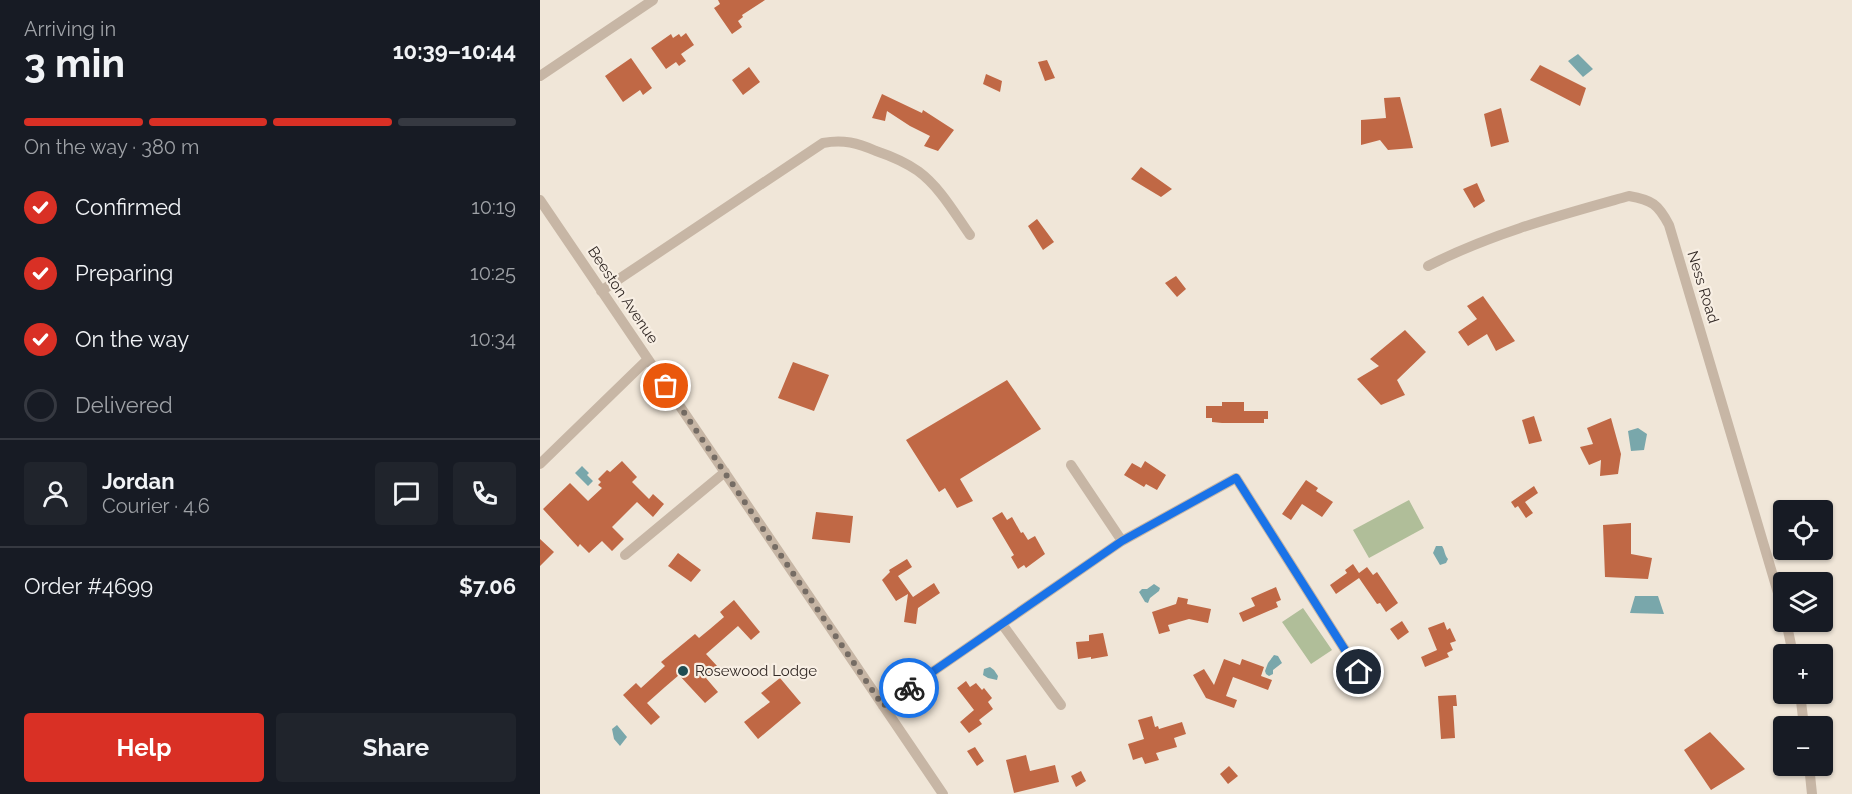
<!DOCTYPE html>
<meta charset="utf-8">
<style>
:root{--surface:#171b24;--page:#20242c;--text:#f1f3f6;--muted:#9ea1a6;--line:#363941;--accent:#d93025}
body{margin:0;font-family:Raleway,sans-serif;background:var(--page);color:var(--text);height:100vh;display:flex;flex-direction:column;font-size:22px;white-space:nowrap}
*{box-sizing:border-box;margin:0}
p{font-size:20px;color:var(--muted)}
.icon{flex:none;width:33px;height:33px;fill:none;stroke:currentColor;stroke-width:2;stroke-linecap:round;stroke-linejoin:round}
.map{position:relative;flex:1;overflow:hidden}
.panel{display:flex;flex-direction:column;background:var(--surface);width:540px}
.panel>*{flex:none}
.tools{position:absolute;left:1233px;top:500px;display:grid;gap:12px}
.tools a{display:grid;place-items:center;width:60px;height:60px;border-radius:6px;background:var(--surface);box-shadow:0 2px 4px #0004;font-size:30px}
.pin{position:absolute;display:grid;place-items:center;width:51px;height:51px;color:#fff;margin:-26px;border:3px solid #fff;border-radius:50%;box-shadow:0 2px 6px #0007}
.courier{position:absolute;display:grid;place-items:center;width:60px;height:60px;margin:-30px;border:4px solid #1a73e8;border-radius:50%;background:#fff;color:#222;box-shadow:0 2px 8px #0007}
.head em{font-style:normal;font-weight:700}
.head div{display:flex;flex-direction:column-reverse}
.head{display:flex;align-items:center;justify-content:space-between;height:102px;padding:0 24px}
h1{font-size:39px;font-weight:700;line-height:45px}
.bar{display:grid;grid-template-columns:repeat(4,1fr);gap:9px 6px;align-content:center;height:72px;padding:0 24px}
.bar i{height:8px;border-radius:4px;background:var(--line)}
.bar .on{background:var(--accent)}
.bar p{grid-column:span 4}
.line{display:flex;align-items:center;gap:15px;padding:0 24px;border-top:2px solid var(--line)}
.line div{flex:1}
.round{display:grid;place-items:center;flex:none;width:63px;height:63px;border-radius:6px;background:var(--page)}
ol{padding:0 24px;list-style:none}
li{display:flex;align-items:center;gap:18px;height:66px}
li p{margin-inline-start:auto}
li .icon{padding:6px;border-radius:50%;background:var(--accent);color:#fff;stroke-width:4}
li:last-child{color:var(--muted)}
li i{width:33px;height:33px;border:3px solid var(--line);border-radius:50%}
.cta{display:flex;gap:12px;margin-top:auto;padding:12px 24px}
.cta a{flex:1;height:69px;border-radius:6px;background:var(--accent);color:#fff;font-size:24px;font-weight:700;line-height:69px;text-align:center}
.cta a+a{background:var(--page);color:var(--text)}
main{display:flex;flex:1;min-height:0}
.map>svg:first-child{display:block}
.green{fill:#b0be99}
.water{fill:#79a7ab}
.building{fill:#c06845}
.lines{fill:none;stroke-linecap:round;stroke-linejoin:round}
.minor{stroke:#c7b6a5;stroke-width:10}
.done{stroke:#756c64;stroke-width:6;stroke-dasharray:0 10.8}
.route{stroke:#1a73e8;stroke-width:8}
.poi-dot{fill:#1e4c52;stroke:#f8efe4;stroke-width:2}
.labels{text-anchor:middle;stroke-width:4.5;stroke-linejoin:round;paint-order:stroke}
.street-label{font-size:15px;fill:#332a26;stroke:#f8efe4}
.poi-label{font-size:15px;fill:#332a26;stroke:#f8efe4;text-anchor:start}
</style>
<main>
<section class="panel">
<div class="head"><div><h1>3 min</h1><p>Arriving in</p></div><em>10:39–10:44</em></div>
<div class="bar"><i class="on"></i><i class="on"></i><i class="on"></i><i></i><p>On the way · 380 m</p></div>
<ol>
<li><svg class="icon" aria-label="check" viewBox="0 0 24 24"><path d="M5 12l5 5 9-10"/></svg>Confirmed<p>10:19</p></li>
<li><svg class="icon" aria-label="check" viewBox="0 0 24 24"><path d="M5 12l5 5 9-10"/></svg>Preparing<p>10:25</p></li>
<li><svg class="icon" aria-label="check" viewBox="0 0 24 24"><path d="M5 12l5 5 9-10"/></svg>On the way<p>10:34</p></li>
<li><i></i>Delivered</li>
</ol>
<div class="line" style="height:108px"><a class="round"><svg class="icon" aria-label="person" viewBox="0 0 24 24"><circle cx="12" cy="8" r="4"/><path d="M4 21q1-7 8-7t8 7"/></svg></a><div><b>Jordan</b><p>Courier · 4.6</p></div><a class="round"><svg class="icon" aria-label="chat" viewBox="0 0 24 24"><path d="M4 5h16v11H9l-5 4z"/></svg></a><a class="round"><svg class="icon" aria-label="phone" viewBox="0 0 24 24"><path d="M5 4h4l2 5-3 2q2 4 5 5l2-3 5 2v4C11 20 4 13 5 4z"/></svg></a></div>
<div class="line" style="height:78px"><div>Order #4699</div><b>$7.06</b></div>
<div class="cta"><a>Help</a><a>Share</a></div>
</section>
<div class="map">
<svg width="1312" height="794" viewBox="0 0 1312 794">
<rect width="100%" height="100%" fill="#f0e6d8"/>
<!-- green -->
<path class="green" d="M869,500l15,28 -55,30 -16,-28z
M763,608l29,42 -21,14 -29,-42z"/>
<!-- water -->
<path class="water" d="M1038,54l15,15 -10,8 -15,-16z
M1098,428l9,6 -3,16 -13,1 -3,-20z
M42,466l7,7 -2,2 6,6 -5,5 -13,-13z
M896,546h6c3,4 2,8 6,13l-2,4 -6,2 -7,-12z
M614,584l6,4 -1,3 -9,7 -2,5 -3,-1 -6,-10 3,-3h5z
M1095,596h23l6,18 -34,-1z
M734,655l4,1 4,7 -9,7v4l-4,2 -3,-2 -1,-3 3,-8z
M450,667l4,3 4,6 -1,4 -9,-2 -5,-3 1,-6z
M77,725l10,12 -7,9 -6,-7 -2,-10z"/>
<!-- building -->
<path class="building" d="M178,0h47l-23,15 1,2 -5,4 4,6 -10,7 -18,-26 6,-4z
M146,33l8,12 -13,9 5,7 -7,5 -3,-4 -10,7 -15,-21 20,-14 2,4 6,-4 2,3z
M91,58l21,30 -9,7 -3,-5 -17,12 -18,-26z
M507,60l8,18 -10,3 -7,-19z
M1000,65l46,23 -6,18 -50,-26z
M209,67l11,15 -17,13 -11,-15z
M446,74l16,7 -2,11 -17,-8z
M342,94l40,19 1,-3 31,20 -16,21 -14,-5 6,-10 -20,-10 -23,-15 -2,10 -13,-3z
M860,97l13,51 -25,2 -8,-10 -19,5v-25l25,-2 -2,-20z
M961,108l8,34 -18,5 -7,-33z
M601,167l31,22 -11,8 -30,-18z
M937,183l8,18 -11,7 -11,-19z
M497,219l17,23 -11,8 -15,-24z
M636,276l10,13 -9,8 -12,-14z
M943,296l32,45 -19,10 -9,-17 -19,12 -10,-14 19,-13 -10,-13z
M865,330l21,22 -29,28 8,15 -24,10 -24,-26 22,-13 -9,-7z
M253,362l36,13 -15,36 -36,-13z
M467,380l34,49 -81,50 13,22 -16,7 -12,-20 -6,4 -33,-52z
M682,402h22v9h24v8h-4v4h-42l-10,-1v-4h-6v-12h16z
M994,416l8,25 -13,3 -7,-24z
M1071,418l10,36 -3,20 -18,2 1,-16 -12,5 -9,-18 13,-3 -6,-16z
M82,461l15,16 -5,5 17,17 4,-5 11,10 -11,13 -16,-15 -25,25 12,12 -12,12 -10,-10 -13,12 -9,-9 -2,3 -35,-38 27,-26 18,18 14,-13 -4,-3 3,-3 -3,-3 9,-9 3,2z
M605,461l21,14 -9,15 -11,-6 -2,3 -20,-12 8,-12 9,5z
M766,480l12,8 -2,3 17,11 -11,15 -20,-13 -11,16 -9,-6z
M994,486l4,7 -13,9 8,11 -7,5 -8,-12 -3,2 -4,-6z
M276,512l37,4 -3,27 -38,-4z
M462,512l5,8 5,-3 9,16 2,-1 5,8 7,-4 10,18 -19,14 -2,-3 -6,4 -7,-12 3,-2 -22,-37z
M1091,523v31l21,4 -4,21 -43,-2 -2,-52z
M0,539l14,13 -14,14z
M138,553l23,17 -10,12 -23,-16z
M367,559l5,8 -14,9 15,21 21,-14 6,10 -22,15 -2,16 -12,-2 4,-28 -12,7 -14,-21 8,-8 -1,-2z
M813,564l6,9 8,-6 6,8 4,-3 21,31 -12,9 -6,-9 -3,1 -18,-26 -23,16 -6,-9 17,-12 -2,-3z
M736,587l5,13 -5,2 2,5 -35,15 -4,-9 16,-7 -4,-8z
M638,597l10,2 -1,5 24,5 -3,14 -19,-4 -21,6 2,6 -11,3 -7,-22 24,-8z
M194,600l26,32 -9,8 -13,-14 -32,28 12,13 -12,11 12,14 -13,11 -26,-28 -14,12 -18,16 13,14 -9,8 -28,-30 13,-12 5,5 11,-10 13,-12 -4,-4 34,-28 4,4 11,-9 14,-12 -4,-5z
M862,621l7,11 -11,8 -8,-11z
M904,622l3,8 3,-2 6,13 -6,2 3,7 -6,3 2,4 -24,10 -4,-10 16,-7 -9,-22z
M563,633l5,23 -17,3v-2l-13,2 -2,-17 13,-1v-6z
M684,659l16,6 2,-6 22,8 -3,9 11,4 -4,10 -35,-13 -7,19 11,4 -3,8 -28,-10 -13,-23 11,-6 10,16z
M240,678l21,25 -43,36 -14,-17 26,-20 -9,-9z
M426,681l4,6 6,-4 6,7 2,-2 8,10 -4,4 5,7 -14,11 3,4 -13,9 -9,-11 14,-12 -17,-22z
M916,695l1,11h-4l2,32 -14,1 -3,-43z
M612,716l3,11 3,-1 1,3 23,-7 4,12 -12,4 3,9 -21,6 3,7 -14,4 -3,-7 -9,3 -5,-16 16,-5 -6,-19z
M1170,732l35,37 -34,21 -27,-40z
M435,747l9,14 -7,5 -10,-15z
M486,755l4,16 25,-6 4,17 -45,11 -8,-33z
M689,766l9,10 -10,8 -8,-10z
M541,771l5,10 -10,6 -5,-11z"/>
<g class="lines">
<!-- minor -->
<path class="minor" d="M0,76l113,-76
M0,200l403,594
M888,266c64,-33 133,-51 201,-70 23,4 29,8 40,29l115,388
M61,291l222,-148c20,-4 35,0 53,8 15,5 29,11 42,20 22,16 37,43 52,64
M0,464l108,-105
M531,465l51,76
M85,555l100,-83
M1246,621l7,33
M462,624l59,81
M1260,693l4,33
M343,706l239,-165 114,-63 123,194
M1269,765l3,29"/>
</g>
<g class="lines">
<!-- done -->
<path class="done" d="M126,386l217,320 26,-18"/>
<!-- route -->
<path class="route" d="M369,688l213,-147 114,-63 123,194"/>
</g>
<!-- markers -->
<circle class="poi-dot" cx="143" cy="671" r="6"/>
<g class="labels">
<!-- street labels -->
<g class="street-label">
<text transform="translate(1163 287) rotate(73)" y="5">Ness Road</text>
<text transform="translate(83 295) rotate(56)" y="5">Beeston Avenue</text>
</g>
<!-- poi labels -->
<g class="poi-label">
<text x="155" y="676">Rosewood Lodge</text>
</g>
</g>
</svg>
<div class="tools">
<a><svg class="icon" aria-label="locate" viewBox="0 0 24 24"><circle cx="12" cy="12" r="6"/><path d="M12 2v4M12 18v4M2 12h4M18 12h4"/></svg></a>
<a><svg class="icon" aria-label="layers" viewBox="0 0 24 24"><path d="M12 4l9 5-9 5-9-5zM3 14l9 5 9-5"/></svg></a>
<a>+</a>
<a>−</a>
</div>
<div class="pin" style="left:126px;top:386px;background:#ea580c"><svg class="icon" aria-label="bag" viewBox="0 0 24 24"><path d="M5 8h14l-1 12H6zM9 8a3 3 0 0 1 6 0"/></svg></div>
<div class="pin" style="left:819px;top:672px;background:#1f2937"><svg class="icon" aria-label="home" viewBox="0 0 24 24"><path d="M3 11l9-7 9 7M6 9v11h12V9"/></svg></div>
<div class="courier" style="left:369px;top:688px"><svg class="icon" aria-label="bike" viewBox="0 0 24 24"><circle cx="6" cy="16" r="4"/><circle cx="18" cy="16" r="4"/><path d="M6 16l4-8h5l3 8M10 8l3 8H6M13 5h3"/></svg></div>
</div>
</main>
